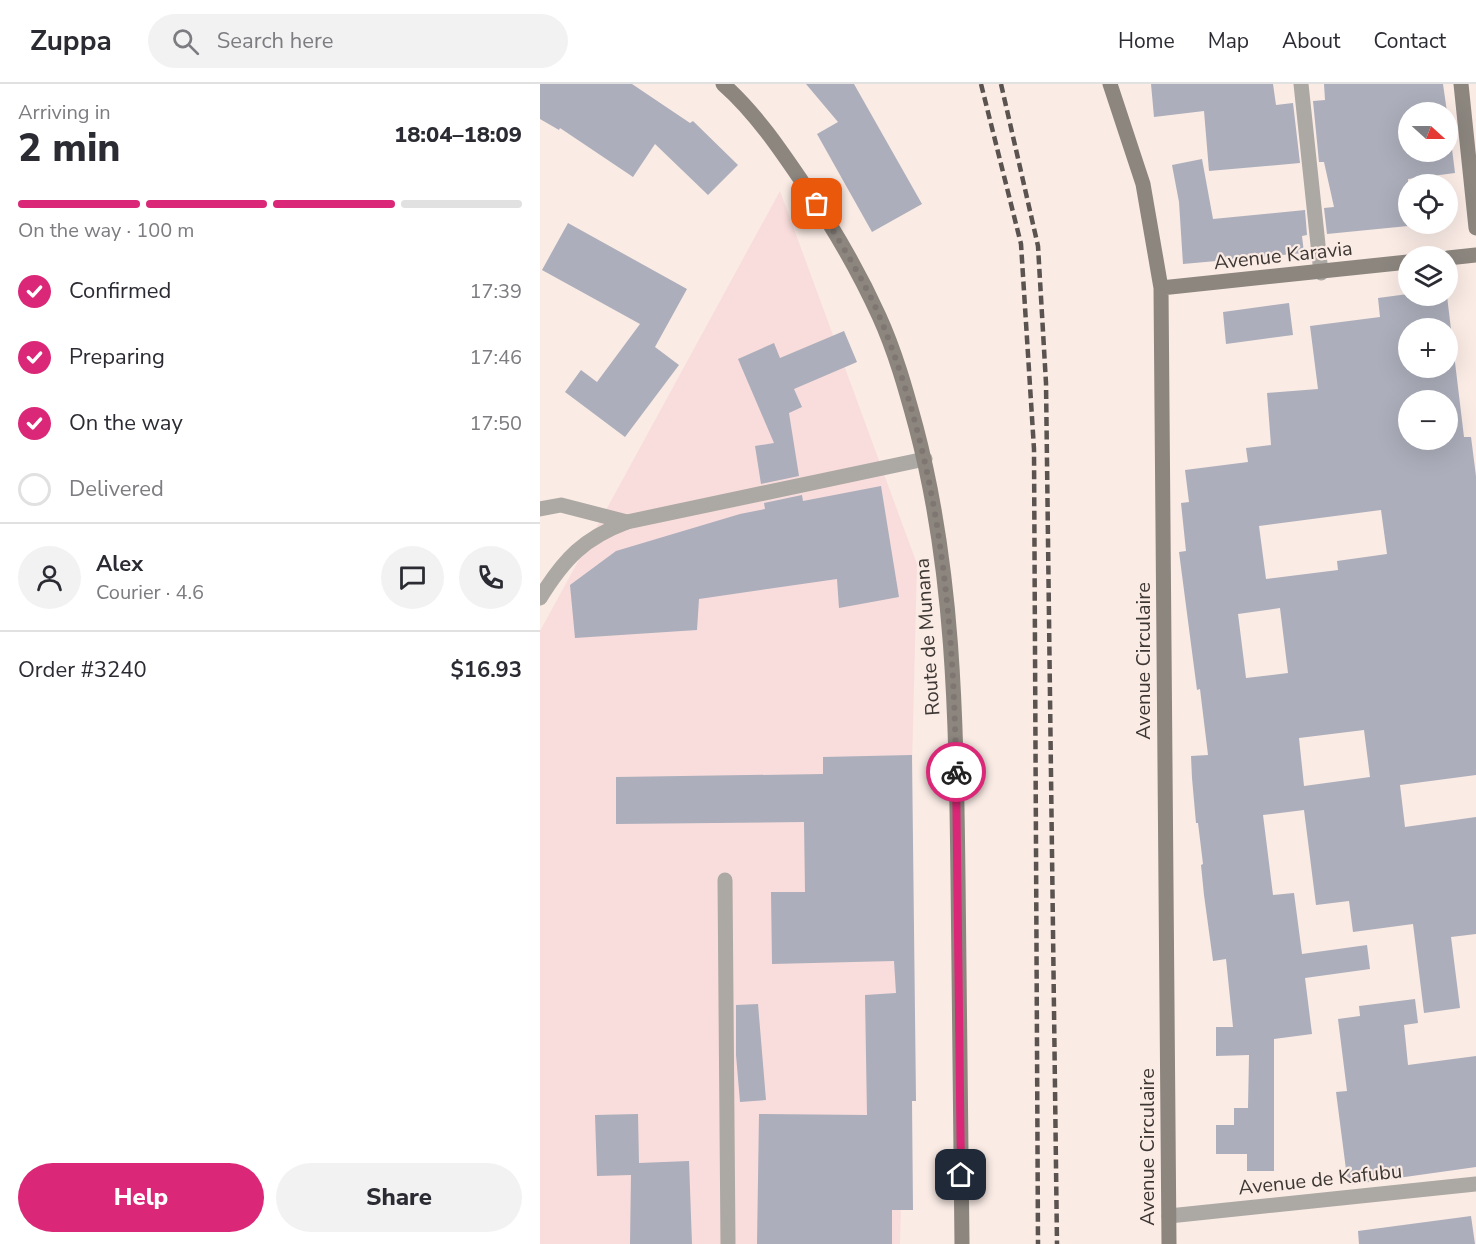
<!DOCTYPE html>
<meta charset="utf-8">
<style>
:root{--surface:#fff;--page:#f2f2f3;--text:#2b2b33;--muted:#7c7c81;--line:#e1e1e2;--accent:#db2777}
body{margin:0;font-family:"Nunito Sans",sans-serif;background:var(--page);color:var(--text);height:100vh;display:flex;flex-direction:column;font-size:22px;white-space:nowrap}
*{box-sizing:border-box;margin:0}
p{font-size:20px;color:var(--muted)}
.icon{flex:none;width:33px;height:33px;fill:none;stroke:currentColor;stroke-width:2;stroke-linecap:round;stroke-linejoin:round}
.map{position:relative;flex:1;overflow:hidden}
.details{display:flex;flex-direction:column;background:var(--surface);width:540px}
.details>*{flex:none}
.needle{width:39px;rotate:111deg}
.tools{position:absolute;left:858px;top:18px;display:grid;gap:12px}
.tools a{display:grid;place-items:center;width:60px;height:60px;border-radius:50%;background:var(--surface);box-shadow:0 6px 24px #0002;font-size:30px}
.pin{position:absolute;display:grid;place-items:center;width:51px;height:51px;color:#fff;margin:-26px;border-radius:12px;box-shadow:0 3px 9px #0006}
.courier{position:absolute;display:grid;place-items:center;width:60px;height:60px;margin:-30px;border:4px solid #db2777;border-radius:50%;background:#fff;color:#222;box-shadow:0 2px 8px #0007}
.head em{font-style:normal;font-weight:800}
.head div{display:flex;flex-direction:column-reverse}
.head{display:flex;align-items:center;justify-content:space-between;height:102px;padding:0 18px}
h1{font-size:39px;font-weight:800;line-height:45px}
.bar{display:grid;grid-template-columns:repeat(4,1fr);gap:9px 6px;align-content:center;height:72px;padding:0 18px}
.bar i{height:8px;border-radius:4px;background:var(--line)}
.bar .current{background:var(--accent)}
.bar p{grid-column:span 4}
.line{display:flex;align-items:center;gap:15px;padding:0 18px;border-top:2px solid var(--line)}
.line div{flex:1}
.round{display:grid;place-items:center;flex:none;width:63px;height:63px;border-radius:32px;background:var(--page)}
ol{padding:0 18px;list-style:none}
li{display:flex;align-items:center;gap:18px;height:66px}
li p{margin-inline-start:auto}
li .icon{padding:6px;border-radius:50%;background:var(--accent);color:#fff;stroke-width:4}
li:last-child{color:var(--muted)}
li i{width:33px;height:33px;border:3px solid var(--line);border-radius:50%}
.primary-button{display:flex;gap:12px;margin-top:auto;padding:12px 18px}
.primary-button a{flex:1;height:69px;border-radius:36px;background:var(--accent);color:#fff;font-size:24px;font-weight:800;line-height:69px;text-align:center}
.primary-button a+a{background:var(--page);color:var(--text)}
header{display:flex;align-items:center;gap:36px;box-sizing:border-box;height:84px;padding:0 30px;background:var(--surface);border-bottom:2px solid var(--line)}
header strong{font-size:28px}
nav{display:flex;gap:33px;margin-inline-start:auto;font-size:21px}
.search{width:420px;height:54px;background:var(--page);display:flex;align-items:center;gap:15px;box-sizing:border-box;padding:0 21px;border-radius:33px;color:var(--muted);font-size:22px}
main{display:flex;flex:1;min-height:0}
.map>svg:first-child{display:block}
.industrial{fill:#f8dddc}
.building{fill:#acaebb;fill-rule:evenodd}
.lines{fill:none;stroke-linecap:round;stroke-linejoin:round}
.lane{stroke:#aca8a3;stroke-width:15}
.street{stroke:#aca8a3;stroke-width:15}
.secondary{stroke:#8c867f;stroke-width:15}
.rail{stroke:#5a534f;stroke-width:4.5;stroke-dasharray:9 4.5;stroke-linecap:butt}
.done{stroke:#7f7672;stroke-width:6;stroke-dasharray:0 10.8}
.route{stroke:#db2777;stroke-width:8}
.labels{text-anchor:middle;stroke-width:4.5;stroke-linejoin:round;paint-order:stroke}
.street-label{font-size:20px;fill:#3d3734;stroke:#faebe5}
</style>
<header>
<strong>Zuppa</strong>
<div class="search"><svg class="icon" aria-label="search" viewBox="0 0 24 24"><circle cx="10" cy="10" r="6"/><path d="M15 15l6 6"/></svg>Search here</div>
<nav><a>Home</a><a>Map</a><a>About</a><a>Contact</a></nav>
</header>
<main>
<section class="details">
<div class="head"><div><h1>2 min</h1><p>Arriving in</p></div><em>18:04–18:09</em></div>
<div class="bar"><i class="current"></i><i class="current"></i><i class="current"></i><i></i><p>On the way · 100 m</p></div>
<ol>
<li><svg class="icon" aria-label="check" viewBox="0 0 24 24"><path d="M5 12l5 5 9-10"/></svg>Confirmed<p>17:39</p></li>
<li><svg class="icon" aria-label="check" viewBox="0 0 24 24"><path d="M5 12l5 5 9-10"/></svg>Preparing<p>17:46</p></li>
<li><svg class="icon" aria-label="check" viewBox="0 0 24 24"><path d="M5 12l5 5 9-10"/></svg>On the way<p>17:50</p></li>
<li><i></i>Delivered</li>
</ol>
<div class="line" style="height:108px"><a class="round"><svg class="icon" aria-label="person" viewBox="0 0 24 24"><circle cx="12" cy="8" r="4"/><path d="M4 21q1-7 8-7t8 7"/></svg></a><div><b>Alex</b><p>Courier · 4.6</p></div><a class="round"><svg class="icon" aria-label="chat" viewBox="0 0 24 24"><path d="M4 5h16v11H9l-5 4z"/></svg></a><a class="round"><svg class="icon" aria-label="phone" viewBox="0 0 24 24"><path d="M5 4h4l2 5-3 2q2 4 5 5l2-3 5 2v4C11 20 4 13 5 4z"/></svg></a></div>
<div class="line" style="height:78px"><div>Order #3240</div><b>$16.93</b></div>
<div class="primary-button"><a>Help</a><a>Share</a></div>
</section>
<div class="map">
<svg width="936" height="1160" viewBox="0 0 936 1160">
<rect width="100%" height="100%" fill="#faebe5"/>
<!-- industrial -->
<path class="industrial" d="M240,107l137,373 -17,680h-360v-613z"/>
<!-- building -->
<path class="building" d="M0,0h92l58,39 3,-2 45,44 -30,30 -53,-51 -22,33 -73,-49 -1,2 -19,-11z
M266,0h48l68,120 -50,28 -55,-98 21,-12z
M611,0h122l3,21 17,-2 7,60 -91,8 -5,-60 -50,6z
M784,0h119l4,28h-39v40h40v-35l7,56 -47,6v47l-81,8 -3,-26 10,-1 -10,-45h-5l-6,-61 12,-1z
M662,75l11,60 92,-9 2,25 -5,1 2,17 -121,11 -4,-62 -7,-37z
M28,139l119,66 -32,58 24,18 -54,72 -60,-45 16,-22 16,12 43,-58 -98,-54z
M868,210v2h39l17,141h7l5,39v299l-76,10 5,42 71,-10v117l-25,3 9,71 -36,5 -11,-89 -60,8 -4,-31 -33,4 -12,-95 -41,5 10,80 21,-2 8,61 65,-9 3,24 -65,9 7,56 -38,5v132h-27v-17h-31v-29h18v-17h14l1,-53 -33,1v-29h17l-7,-68 -13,2 -9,-66 -3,-30 2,-1 -5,-41h-2l-4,-45 -1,-22 17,-1 -8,-66 -3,1 -18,-138 7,-1 -5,-48 8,-1 -4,-32 63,-8 -2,-14 25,-3 -4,-52 51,-4 -8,-63 70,-9 -2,-19zM868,244h40v40h-40zM868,316h40v40h-40zM841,426l6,44 -50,7 1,9 -72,9 -7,-53zM740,524l8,65 -42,5 -8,-64zM824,646l6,47 -66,9 -5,-48z
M749,219l4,32 -67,9 -3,-32z
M304,247l13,31 -63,27 8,18 -13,6 10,63 -38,8 -6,-38 19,-3 -36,-84 36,-16 6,15z
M341,402l18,111 -60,11 -2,-29 -138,20 -2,31 -122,8 -5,-53 46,-34 124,-37 25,-5 -1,-6 38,-8 1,6z
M372,671l4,346h-4l1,109h-21v34h-135l2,-130 108,1 -2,-120 31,-2 -2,-32 -122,3 -1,-72h34l-1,-70 -188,2v-47l207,-3v-17z
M875,915l3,24 -14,2 4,40 68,-9v111l-128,18 -12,-93 11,-1 -9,-72 22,-3 -1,-10z
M218,920l8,96 -26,2 -4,-47v-50z
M98,1030l1,49 50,-2 3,83h-62l1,-69 -34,1 -2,-61z
M931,1132l4,28h-116l-1,-13z"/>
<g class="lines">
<!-- lane -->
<path class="lane" d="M0,425l21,-4 66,17"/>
<!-- street -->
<path class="street" d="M761,0l20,189
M0,514c24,-39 44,-60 87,-76l298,-63
M185,796l3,364
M629,1132l307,-32"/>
<!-- secondary -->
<path class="secondary" d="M183,0c33,29 59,68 84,105 27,40 52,83 72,127 16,35 27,74 37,111 39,147 40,298 42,450 1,122 3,245 4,367
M570,0l33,100 18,104 8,956
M921,0l15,144
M908,174l28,-3
M621,204l247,-26"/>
<!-- rail -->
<path class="rail" d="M441,0l40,160 13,205 4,795
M461,0l37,162 8,137 11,861"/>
</g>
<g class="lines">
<!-- done -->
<path class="done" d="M277,120c22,37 47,75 64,116 58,143 73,298 75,452"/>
<!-- route -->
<path class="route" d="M416,688l5,403"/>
</g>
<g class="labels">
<!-- street labels -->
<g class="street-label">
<text transform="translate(743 171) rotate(-6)" y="7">Avenue Karavia</text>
<text transform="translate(387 553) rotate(-94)" y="7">Route de Munana</text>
<text transform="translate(603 577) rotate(-90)" y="7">Avenue Circulaire</text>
<text transform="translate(607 1063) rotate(-90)" y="7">Avenue Circulaire</text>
<text transform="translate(780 1095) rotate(-6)" y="7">Avenue de Kafubu</text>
</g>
</g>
</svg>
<div class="tools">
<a><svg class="needle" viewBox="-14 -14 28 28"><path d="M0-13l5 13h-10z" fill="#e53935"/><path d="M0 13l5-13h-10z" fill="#7c7c81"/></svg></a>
<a><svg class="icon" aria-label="locate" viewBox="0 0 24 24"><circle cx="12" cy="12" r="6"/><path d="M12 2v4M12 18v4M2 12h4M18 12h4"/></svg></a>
<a><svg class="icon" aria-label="layers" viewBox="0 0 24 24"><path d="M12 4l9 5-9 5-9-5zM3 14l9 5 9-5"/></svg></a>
<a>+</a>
<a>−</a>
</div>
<div class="pin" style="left:277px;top:120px;background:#ea580c"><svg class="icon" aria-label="bag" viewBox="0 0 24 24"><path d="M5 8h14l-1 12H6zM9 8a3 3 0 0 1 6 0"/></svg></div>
<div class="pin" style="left:421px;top:1091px;background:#1f2937"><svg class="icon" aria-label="home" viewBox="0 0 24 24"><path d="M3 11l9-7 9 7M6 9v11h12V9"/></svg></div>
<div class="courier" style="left:416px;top:688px"><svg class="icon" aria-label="bike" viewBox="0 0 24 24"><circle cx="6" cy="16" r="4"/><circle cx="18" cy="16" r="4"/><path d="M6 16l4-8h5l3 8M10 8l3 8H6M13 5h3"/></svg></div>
</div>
</main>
